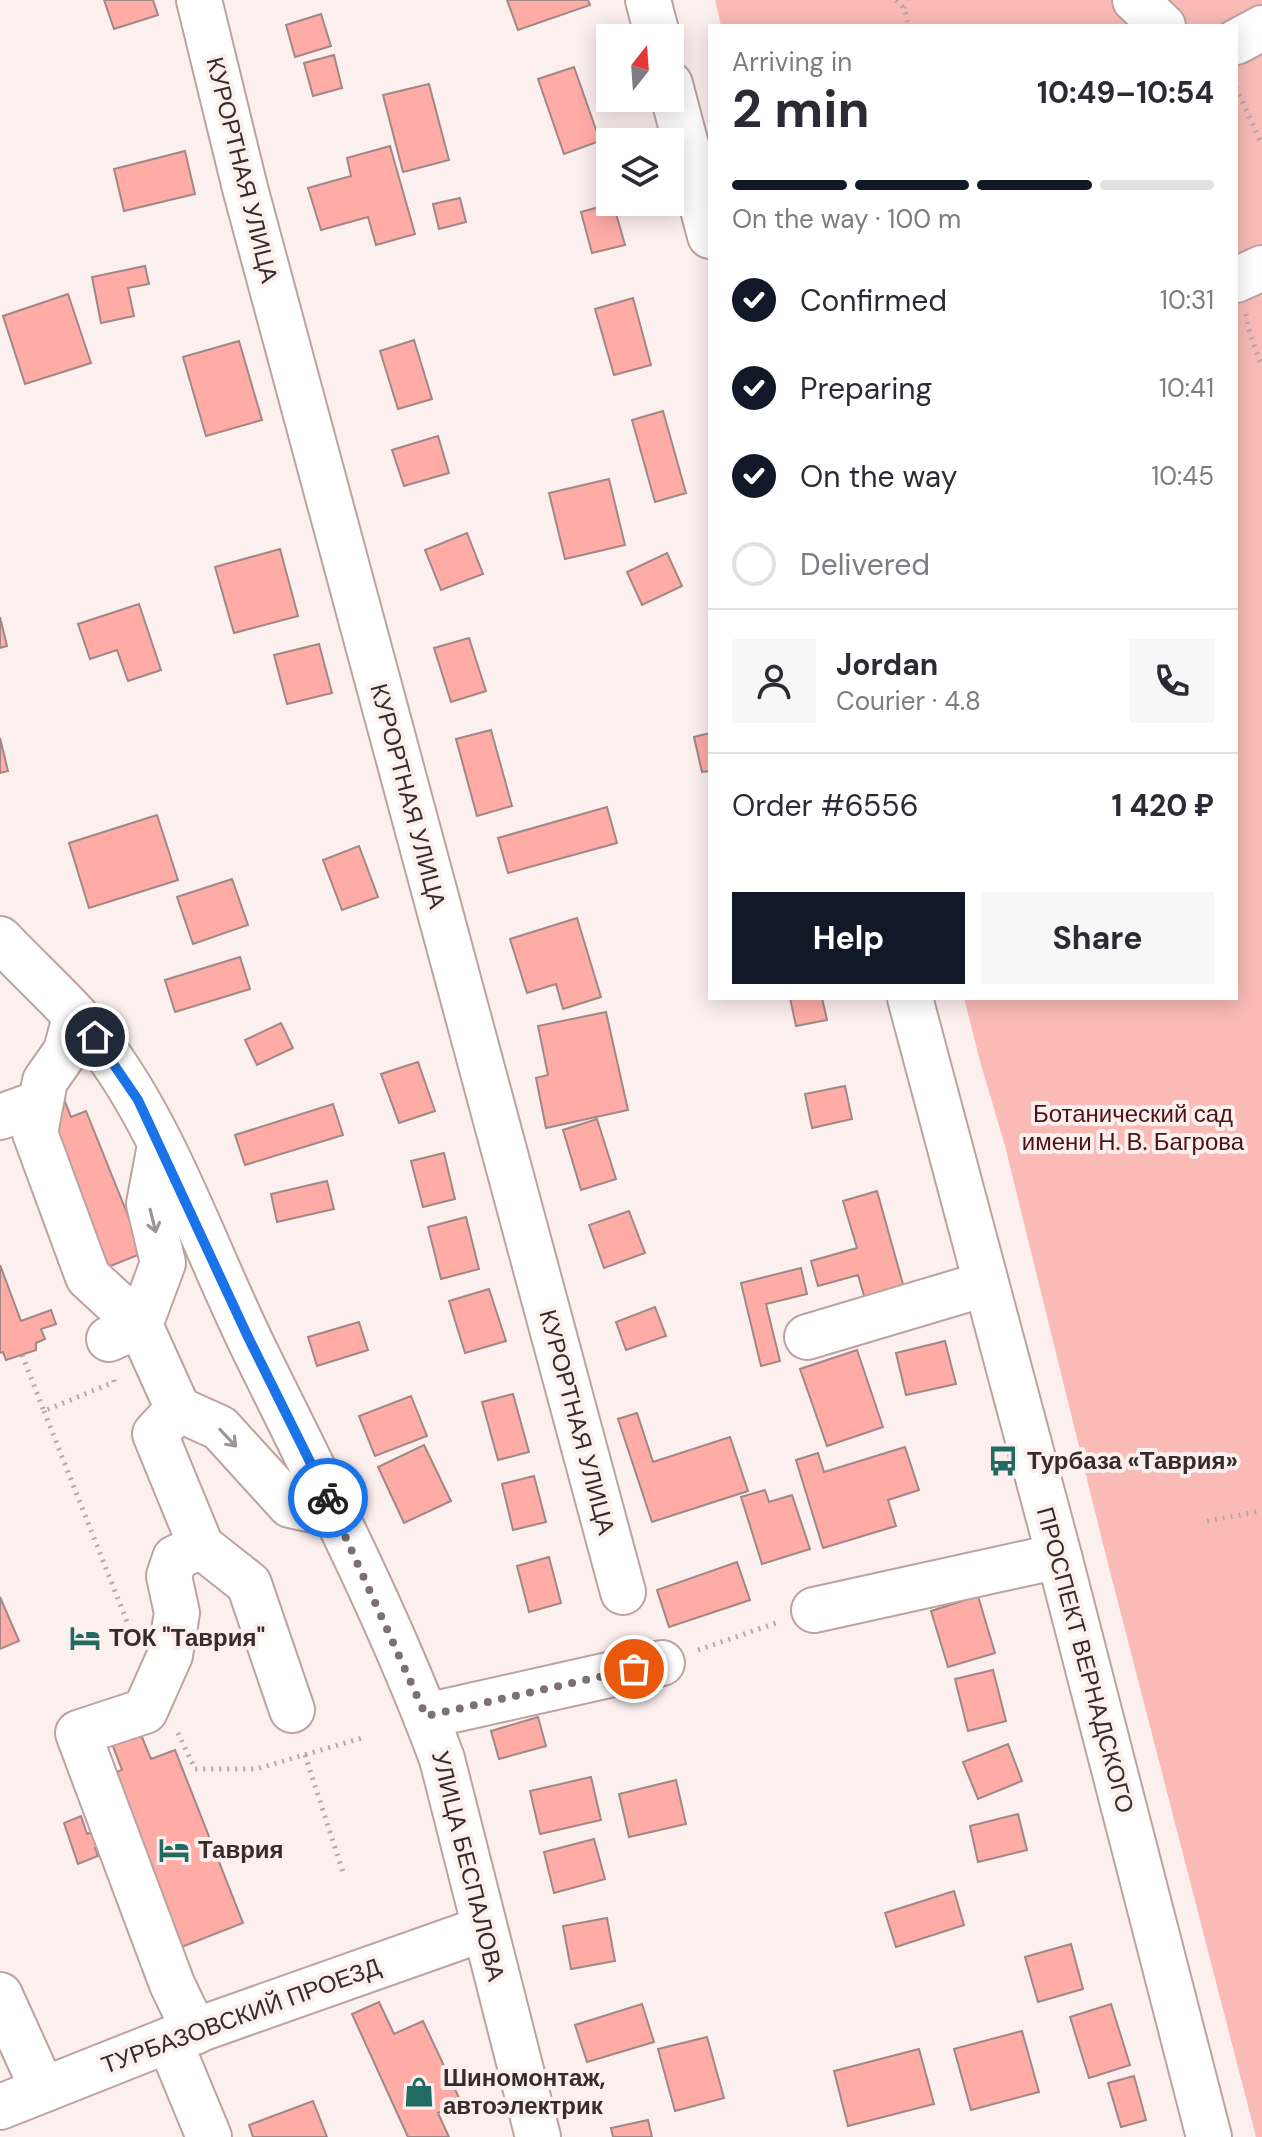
<!DOCTYPE html>
<meta charset="utf-8">
<style>
:root{--surface:#fff;--page:#f7f7f7;--text:#2b2b33;--muted:#7c7c81;--line:#e1e1e2;--accent:#111827}
body{margin:0;font-family:"DM Sans",sans-serif;background:var(--page);color:var(--text);height:100vh;display:flex;flex-direction:column;font-size:30px;white-space:nowrap}
*{box-sizing:border-box;margin:0}
p{font-size:26px;color:var(--muted)}
.icon{flex:none;width:44px;height:44px;fill:none;stroke:currentColor;stroke-width:2;stroke-linecap:round;stroke-linejoin:round}
.map{position:relative;flex:1;overflow:hidden}
.details{position:absolute;left:708px;top:24px;width:530px;height:976px;display:flex;flex-direction:column;background:var(--surface);border-radius:0px;box-shadow:0 4px 20px #0003}
.details>*{flex:none}
.needle{width:52px;rotate:17deg}
.fabs{position:absolute;left:596px;top:24px;display:grid;gap:16px}
.fabs a{display:grid;place-items:center;width:88px;height:88px;border-radius:0px;background:var(--surface);box-shadow:0 4px 20px #0003;font-size:40px}
.pin{position:absolute;display:grid;place-items:center;width:68px;height:68px;color:#fff;margin:-34px;border:4px solid #fff;border-radius:50%;box-shadow:0 2px 8px #0007}
.courier{position:absolute;display:grid;place-items:center;width:80px;height:80px;margin:-40px;border:6px solid #1a73e8;border-radius:50%;background:#fff;color:#222;box-shadow:0 2px 10px #0007}
.overview em{font-style:normal;font-weight:700}
.overview div{display:flex;flex-direction:column-reverse}
.overview{display:flex;align-items:center;justify-content:space-between;height:136px;padding:0 24px}
h1{font-size:52px;font-weight:700;line-height:60px}
.bar{display:grid;grid-template-columns:repeat(4,1fr);gap:12px 8px;align-content:center;height:96px;padding:0 24px}
.bar i{height:10px;border-radius:6px;background:var(--line)}
.bar .selected{background:var(--accent)}
.bar p{grid-column:span 4}
.line{display:flex;align-items:center;gap:20px;padding:0 24px;border-top:2px solid var(--line)}
.line div{flex:1}
.round{display:grid;place-items:center;flex:none;width:84px;height:84px;border-radius:0px;background:var(--page)}
ol{padding:0 24px;list-style:none}
li{display:flex;align-items:center;gap:24px;height:88px}
li p{margin-inline-start:auto}
li .icon{padding:8px;border-radius:50%;background:var(--accent);color:#fff;stroke-width:4}
li:last-child{color:var(--muted)}
li i{width:44px;height:44px;border:4px solid var(--line);border-radius:50%}
.cta{display:flex;gap:16px;margin-top:auto;padding:16px 24px}
.cta a{flex:1;height:92px;border-radius:0px;background:var(--accent);color:#fff;font-size:32px;font-weight:700;line-height:92px;text-align:center}
.cta a+a{background:var(--page);color:var(--text)}
.map>svg:first-child{display:block}
.green{fill:#fabbb7}
.building{fill:#ffaca7;stroke:#a18785;stroke-width:2}
.lines{fill:none;stroke-linecap:round;stroke-linejoin:round}
.minor-casing{stroke:#bda2a0;stroke-width:48}
.major-casing{stroke:#bda2a0;stroke-width:48}
.path{stroke:#b3a8a7;stroke-width:5;stroke-dasharray:2 6;stroke-linecap:butt}
.minor{stroke:#fff;stroke-width:44}
.major{stroke:#fff;stroke-width:44}
.oneway{stroke:#9b9695}
.done{stroke:#7c7170;stroke-width:8;stroke-dasharray:0 14.4}
.route{stroke:#1a73e8;stroke-width:10}
.labels{text-anchor:middle;stroke-width:8;stroke-linejoin:round;paint-order:stroke}
.street-label{font-size:24px;fill:#372c2b;stroke:#fcf0ef}
.park-label{font-size:24px;fill:#4f1113;stroke:#fcf0ef}
.poi-label{font-size:24px;font-weight:bold;fill:#372c2b;stroke:#fcf0ef;text-anchor:start}
</style>
<div class="map">
<svg width="1262" height="2137" viewBox="0 0 1262 2137">
<rect width="100%" height="100%" fill="#fcf0ef"/>
<!-- green -->
<path class="green" d="M715,0h547v2137h-6l-151,-585 -100,-406 -25,-85 -16,-63h272v-972h-515z"/>
<!-- building -->
<path class="building" d="M104,0h49l5,15 -44,14z
M507,0h81l2,5 -72,25z
M321,14l10,32 -36,11 -9,-32z
M334,55l8,33 -29,8 -9,-33z
M574,67l26,74 -36,13 -26,-75z
M429,84l20,76 -46,12 -20,-77z
M390,146l25,88 -39,11 -8,-28 -47,13 -13,-42 43,-12 -4,-18z
M185,151l10,43 -71,17 -10,-42z
M460,198l6,24 -27,7 -6,-25z
M613,203l12,42 -33,8 -11,-41z
M145,266l4,18 -21,4 6,28 -33,7 -9,-46z
M68,294l23,69 -66,21 -22,-68z
M633,298l18,67 -37,10 -19,-66z
M414,340l18,59 -34,10 -18,-58z
M239,341l23,79 -56,16 -23,-79z
M663,411l23,82 -31,9 -23,-82z
M438,436l11,37 -45,13 -12,-36z
M609,479l16,66 -60,14 -16,-66z
M467,533l16,41 -42,16 -16,-40z
M280,549l18,67 -64,17 -19,-66z
M667,553l15,33 -40,19 -15,-33z
M139,604l22,66 -33,11 -11,-31 -27,9 -12,-35z
M0,617l7,29 -7,2z
M469,638l17,53 -35,11 -17,-54z
M319,644l13,49 -45,11 -13,-49z
M491,730l21,76 -35,10 -21,-77z
M710,733v38l-8,1 -8,-35z
M0,738l8,33 -8,2z
M607,807l10,36 -109,30 -10,-35z
M157,815l21,65 -89,28 -20,-65z
M359,846l19,51 -36,13 -19,-50z
M232,879l16,46 -55,19 -16,-47z
M577,918l24,79 -38,12 -7,-25 -29,9 -17,-54z
M240,957l10,32 -75,23 -10,-32z
M790,998h32l5,22 -31,6z
M606,1012l22,98 -82,18 -10,-50 12,-3 -10,-49z
M281,1023l12,25 -36,17 -12,-25z
M418,1062l17,49 -36,12 -18,-49z
M845,1086l7,33 -40,9 -7,-34z
M64,1099l7,18 15,-6 57,142 -45,18 -57,-141z
M333,1104l10,31 -98,30 -10,-30z
M597,1119l19,60 -35,11 -18,-60z
M444,1153l11,46 -32,8 -12,-46z
M327,1181l7,28 -57,13 -6,-28z
M877,1191l29,104 -39,11 -9,-31 -40,11 -7,-25 46,-13 -14,-47z
M629,1211l16,42 -41,15 -15,-43z
M466,1217l13,52 -38,10 -13,-52z
M0,1265l21,56 30,-11 5,14 -15,5 4,10 -9,4v7l-30,10 -3,-8 -3,1z
M801,1268l6,26 -41,10 14,57 -19,5 -20,-83z
M489,1289l17,52 -41,12 -16,-52z
M655,1307l11,29 -40,14 -10,-28z
M359,1322l9,28 -51,16 -9,-29z
M945,1341l11,43 -50,11 -10,-42z
M857,1350l26,77 -56,19 -27,-77z
M513,1394l16,58 -31,8 -16,-58z
M411,1396l16,40 -52,20 -16,-40z
M637,1413l16,49 77,-25 18,54 -96,31 -34,-103z
M424,1445l27,56 -47,22 -26,-56z
M905,1447l14,43 -31,10 8,26 -73,22 -27,-88 22,-7 6,19z
M534,1476l12,46 -33,8 -11,-46z
M765,1490l4,12 23,-7 18,54 -48,15 -21,-67z
M549,1557l12,46 -32,9 -12,-46z
M737,1562l13,38 -81,27 -12,-37z
M978,1596l17,57 -47,14 -17,-56z
M0,1597l19,44 -19,8z
M993,1670l13,51 -38,10 -13,-52z
M538,1717l8,29 -47,13 -8,-28z
M139,1730l12,29 24,-9 68,173 -69,27 -68,-174 16,-6 -11,-29z
M1008,1744l14,37 -44,18 -15,-37z
M591,1777l10,43 -61,14 -10,-43z
M676,1780l10,44 -57,13 -10,-43z
M1018,1814l9,36 -49,12 -8,-36z
M81,1816l6,18 13,-5 6,15 -11,4 3,8 -20,8 -14,-41z
M594,1839l11,40 -51,14 -10,-41z
M954,1891l10,34 -68,22 -11,-34z
M607,1918l8,43 -44,8 -8,-43z
M1071,1944l12,45 -45,13 -13,-45z
M379,2002l15,32 29,-13 38,81 -23,11 11,24h-41l-56,-123z
M642,2004l12,38 -67,20 -12,-37z
M1111,2004l19,61 -41,13 -19,-61z
M1022,2031l17,61 -68,18 -17,-61z
M707,2037l17,61 -49,13 -17,-62z
M919,2049l15,55 -86,22 -14,-55z
M1134,2076l12,44 -25,7 -13,-44z
M313,2101l14,36h-74l-4,-12z
M648,2120l4,17h-39l-2,-9z"/>
<g class="lines">
<!-- minor casing -->
<g class="minor-casing">
<path id="minor" d="M199,0l46,188 378,1404
M1135,0l28,26
M1236,42l26,-14
M1236,280l26,-12
M75,1017l-9,34 -21,30 -10,52 53,144 52,48 -31,14
M0,1117l39,-14
M160,1145l-11,59 14,59 -23,62 38,84 42,19 70,77 46,10
M807,1337l178,-53
M178,1409l-23,25 46,112 48,38 43,126
M814,1610l245,-54
M426,1716l236,-53
M0,1995l43,95
M195,2032l-23,-48 -94,-251 67,-22 25,-56 7,-42 -8,-37 6,-18 26,-12
M169,2040l40,97"/>
</g>
<!-- major casing -->
<g class="major-casing">
<path id="major" d="M648,0l10,38
M670,84l40,152
M0,939c37,39 80,76 111,120 61,87 99,202 147,298 65,132 133,264 184,402l96,378
M910,998l149,558 150,581
M0,2107l169,-67 314,-111"/>
</g>
<!-- path -->
<path class="path" d="M896,0l8,8 5,18
M904,8l3,-8
M1236,87l26,58
M1246,314l2,13 14,40
M22,1355l22,56 70,-29 -1,-7
M44,1411l89,226
M1207,1521l55,-10
M698,1650l81,-28
M178,1733l17,36h61l106,-31
M305,1755l38,117"/>
<!-- minor -->
<use href="#minor" class="minor"/>
<!-- major -->
<use href="#major" class="major"/>
</g>
<!-- one-way arrows -->
<defs><path id="oneway-shaft" d="M-6 0H5M1.5-3L5.5 0L1.5 3" fill="none" stroke-width="1.6" stroke-linecap="round" stroke-linejoin="round" transform="scale(2)"/></defs>
<g class="oneway">
<use href="#oneway-shaft" transform="translate(153 1221) rotate(76)"/>
<use href="#oneway-shaft" transform="translate(228 1438) rotate(47)"/>
</g>
<g class="lines">
<!-- done -->
<path class="done" d="M328,1498l98,218 208,-47"/>
<!-- route -->
<path class="route" d="M95,1037l43,63 110,237 80,161"/>
</g>
<!-- icons -->
<defs>
<g id="bus-bare" transform="scale(2.4)"><path d="M-5-6H5V4H4V6H2V4H-2V6H-4V4H-5ZM-3.5-4V0h7V-4ZM-3.5 1.2v1.5H-2V1.2ZM2 1.2v1.5H3.5V1.2Z" fill="#226b62" stroke="#fcf0ef" stroke-width="2.5" paint-order="stroke"/></g>
<g id="hotel-bare" transform="scale(2.4)"><path d="M-6-4.5h1.5V1H6V5H4.5V3h-9V5H-6ZM-4 0a1.8 1.8 0 1 1 3.6 0ZM.5 0V-2.5h3Q6-2.5 6 0Z" fill="#226b62" stroke="#fcf0ef" stroke-width="2.5" paint-order="stroke"/></g>
<g id="shop-bare" transform="scale(2.4)"><path d="M-5-2.5h2.3a2.7 3.5 0 0 1 5.4 0H5L5.5 6h-11ZM-1.5-2.5h3a1.5 2.3 0 0 0-3 0Z" fill="#226b62" stroke="#fcf0ef" stroke-width="2.5" paint-order="stroke"/></g>
</defs>
<g fill-rule="evenodd">
<use href="#bus-bare" x="1003" y="1461"/>
<use href="#hotel-bare" x="85" y="1638"/>
<use href="#hotel-bare" x="174" y="1850"/>
<use href="#shop-bare" x="419" y="2092"/>
</g>
<g class="labels">
<!-- street labels -->
<g class="street-label">
<text transform="translate(242 170) rotate(76)" y="8">КУРОРТНАЯ УЛИЦА</text>
<text transform="translate(408 796) rotate(75)" y="8">КУРОРТНАЯ УЛИЦА</text>
<text transform="translate(577 1422) rotate(75)" y="8">КУРОРТНАЯ УЛИЦА</text>
<text transform="translate(1085 1660) rotate(75)" y="8">ПРОСПЕКТ ВЕРНАДСКОГО</text>
<text transform="translate(468 1866) rotate(76)" y="8">УЛИЦА БЕСПАЛОВА</text>
<text transform="translate(241 2016) rotate(-20)" y="8">ТУРБАЗОВСКИЙ ПРОЕЗД</text>
</g>
<!-- park labels -->
<g class="park-label">
<text x="1133" y="1122">Ботанический сад<tspan x="1133" dy="28">имени Н. В. Багрова</tspan></text>
</g>
<!-- poi labels -->
<g class="poi-label">
<text x="1027" y="1469">Турбаза «Таврия»</text>
<text x="109" y="1646">ТОК "Таврия"</text>
<text x="198" y="1858">Таврия</text>
<text x="443" y="2086">Шиномонтаж,<tspan x="443" dy="28">автоэлектрик</tspan></text>
</g>
</g>
</svg>
<div class="fabs">
<a><svg class="needle" viewBox="-14 -14 28 28"><path d="M0-13l5 13h-10z" fill="#e53935"/><path d="M0 13l5-13h-10z" fill="#7c7c81"/></svg></a>
<a><svg class="icon" aria-label="layers" viewBox="0 0 24 24"><path d="M12 4l9 5-9 5-9-5zM3 14l9 5 9-5"/></svg></a>
</div>
<div class="pin" style="left:634px;top:1669px;background:#ea580c"><svg class="icon" aria-label="bag" viewBox="0 0 24 24"><path d="M5 8h14l-1 12H6zM9 8a3 3 0 0 1 6 0"/></svg></div>
<div class="pin" style="left:95px;top:1037px;background:#1f2937"><svg class="icon" aria-label="home" viewBox="0 0 24 24"><path d="M3 11l9-7 9 7M6 9v11h12V9"/></svg></div>
<div class="courier" style="left:328px;top:1498px"><svg class="icon" aria-label="bike" viewBox="0 0 24 24"><circle cx="6" cy="16" r="4"/><circle cx="18" cy="16" r="4"/><path d="M6 16l4-8h5l3 8M10 8l3 8H6M13 5h3"/></svg></div>
<section class="details">
<div class="overview"><div><h1>2 min</h1><p>Arriving in</p></div><em>10:49–10:54</em></div>
<div class="bar"><i class="selected"></i><i class="selected"></i><i class="selected"></i><i></i><p>On the way · 100 m</p></div>
<ol>
<li><svg class="icon" aria-label="check" viewBox="0 0 24 24"><path d="M5 12l5 5 9-10"/></svg>Confirmed<p>10:31</p></li>
<li><svg class="icon" aria-label="check" viewBox="0 0 24 24"><path d="M5 12l5 5 9-10"/></svg>Preparing<p>10:41</p></li>
<li><svg class="icon" aria-label="check" viewBox="0 0 24 24"><path d="M5 12l5 5 9-10"/></svg>On the way<p>10:45</p></li>
<li><i></i>Delivered</li>
</ol>
<div class="line" style="height:144px"><a class="round"><svg class="icon" aria-label="person" viewBox="0 0 24 24"><circle cx="12" cy="8" r="4"/><path d="M4 21q1-7 8-7t8 7"/></svg></a><div><b>Jordan</b><p>Courier · 4.8</p></div><a class="round"><svg class="icon" aria-label="phone" viewBox="0 0 24 24"><path d="M5 4h4l2 5-3 2q2 4 5 5l2-3 5 2v4C11 20 4 13 5 4z"/></svg></a></div>
<div class="line" style="height:104px"><div>Order #6556</div><b>1 420 ₽</b></div>
<div class="cta"><a>Help</a><a>Share</a></div>
</section>
</div>
